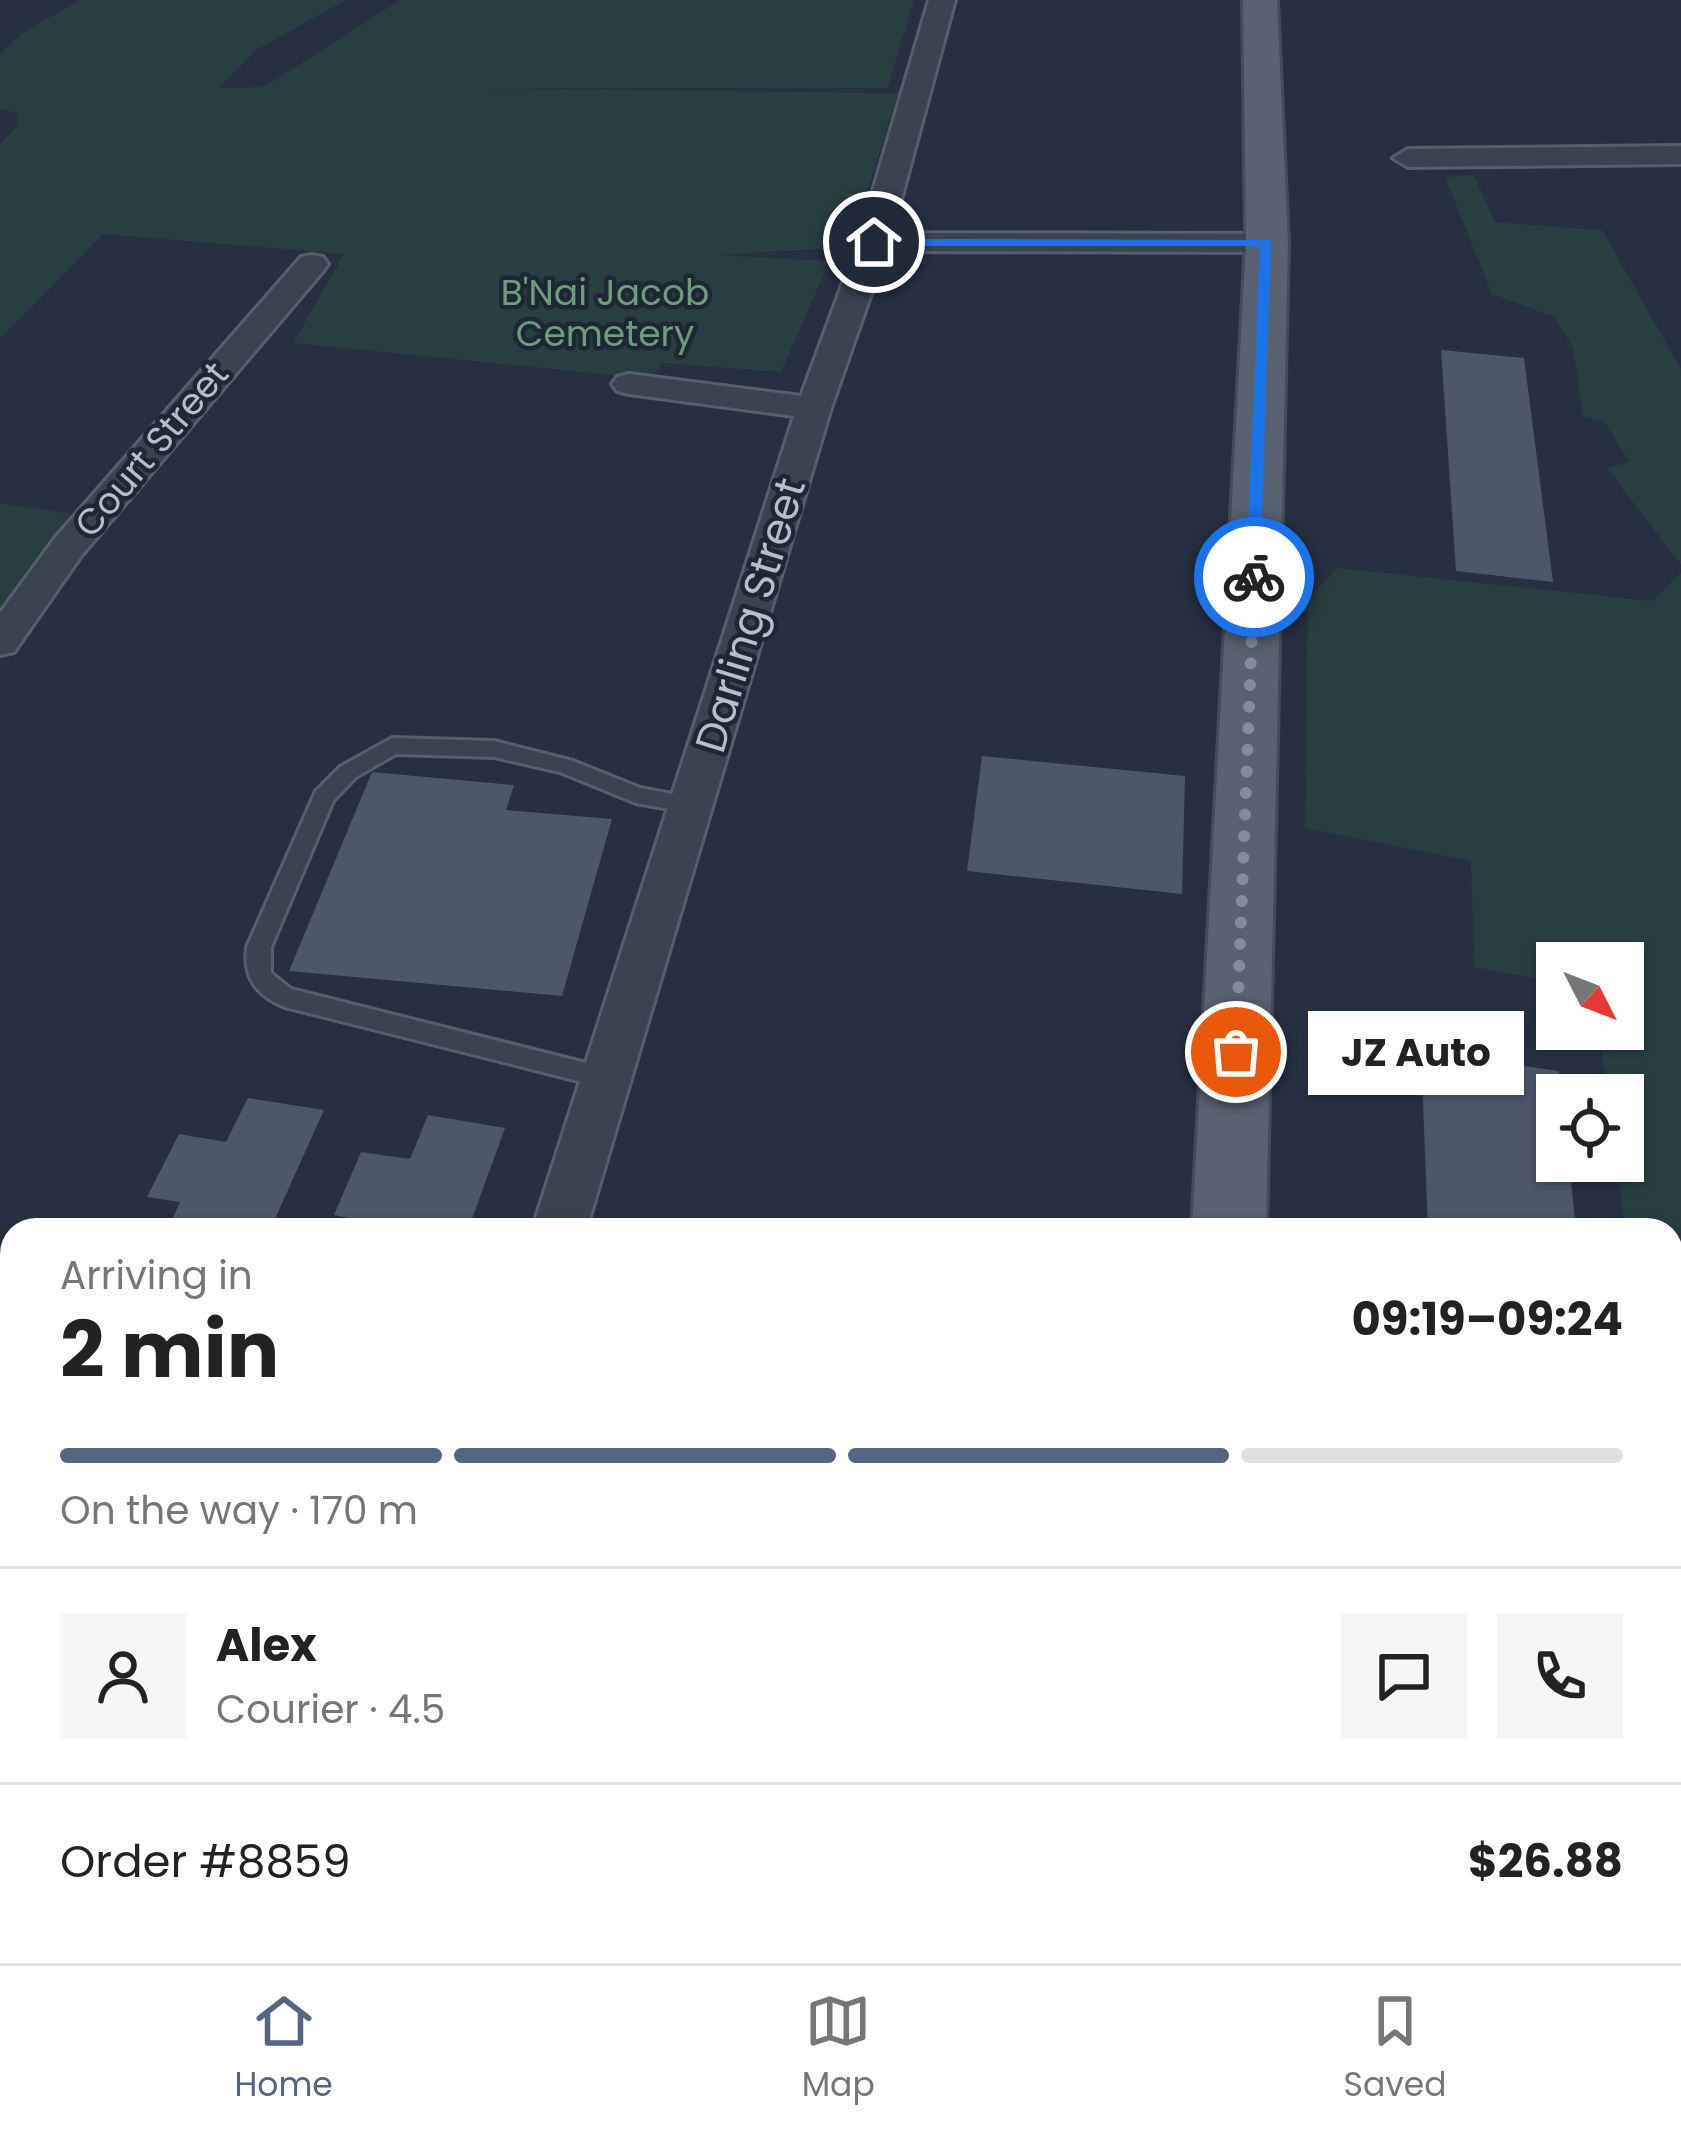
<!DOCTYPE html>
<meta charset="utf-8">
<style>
:root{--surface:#fff;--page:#f6f6f6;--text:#222;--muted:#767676;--line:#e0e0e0;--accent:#546481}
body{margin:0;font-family:Poppins,sans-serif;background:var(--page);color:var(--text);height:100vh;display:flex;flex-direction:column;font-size:45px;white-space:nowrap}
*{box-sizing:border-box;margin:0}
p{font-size:39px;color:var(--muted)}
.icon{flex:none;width:66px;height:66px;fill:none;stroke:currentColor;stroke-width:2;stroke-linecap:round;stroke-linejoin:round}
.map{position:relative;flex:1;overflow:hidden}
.side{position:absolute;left:0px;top:1218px;width:1683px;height:747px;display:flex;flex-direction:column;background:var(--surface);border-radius:36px 36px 0 0;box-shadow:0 3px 9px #0004}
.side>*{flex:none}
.needle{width:78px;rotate:132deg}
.fabs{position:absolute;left:1536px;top:942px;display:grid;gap:24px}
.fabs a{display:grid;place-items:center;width:108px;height:108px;border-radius:0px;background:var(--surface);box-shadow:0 3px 9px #0004;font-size:60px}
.pin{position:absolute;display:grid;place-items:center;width:102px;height:102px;color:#fff;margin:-51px;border:6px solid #fff;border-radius:50%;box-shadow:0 3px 12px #0007}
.courier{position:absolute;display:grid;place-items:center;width:120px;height:120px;margin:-60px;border:9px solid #1a73e8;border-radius:50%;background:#fff;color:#222;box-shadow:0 3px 15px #0007}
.bubble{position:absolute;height:84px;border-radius:0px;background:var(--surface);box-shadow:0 3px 9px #0004;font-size:39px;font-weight:700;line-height:84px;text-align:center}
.overview em{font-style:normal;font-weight:700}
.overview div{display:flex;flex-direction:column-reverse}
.overview{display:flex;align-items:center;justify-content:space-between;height:204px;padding:0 60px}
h1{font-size:78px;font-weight:700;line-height:90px}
.bar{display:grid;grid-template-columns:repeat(4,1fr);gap:18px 12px;align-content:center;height:144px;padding:0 60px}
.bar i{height:15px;border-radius:9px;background:var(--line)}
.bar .selected{background:var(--accent)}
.bar p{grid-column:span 4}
.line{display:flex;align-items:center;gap:30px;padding:0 60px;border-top:3px solid var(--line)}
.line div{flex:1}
.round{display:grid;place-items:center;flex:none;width:126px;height:126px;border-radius:0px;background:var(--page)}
.dock{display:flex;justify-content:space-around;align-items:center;height:168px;border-top:3px solid var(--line);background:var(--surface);font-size:33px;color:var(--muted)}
.dock a{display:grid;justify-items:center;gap:6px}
.dock .selected{color:var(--accent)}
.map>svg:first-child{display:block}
.green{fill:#283e41}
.building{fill:#4c5769}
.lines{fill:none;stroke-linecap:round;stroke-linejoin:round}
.service-casing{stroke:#555e6a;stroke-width:6}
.minor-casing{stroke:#555e6a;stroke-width:6}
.primary-casing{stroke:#444c59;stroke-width:6}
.service{fill:#3a4350;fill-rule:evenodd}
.minor{fill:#3a4350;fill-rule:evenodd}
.primary{fill:#586270;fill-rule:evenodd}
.route{fill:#1a73e8}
.done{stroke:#848c9a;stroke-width:12;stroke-dasharray:0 21.6}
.labels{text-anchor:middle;stroke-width:9;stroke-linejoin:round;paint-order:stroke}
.far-park-label{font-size:36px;fill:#6e9b7a;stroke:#1f2735}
.far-street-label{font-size:36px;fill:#b7beca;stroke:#1f2735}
.street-label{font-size:42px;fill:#b7beca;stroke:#1f2735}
</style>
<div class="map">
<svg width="1681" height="1963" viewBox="0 0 1681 1963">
<rect width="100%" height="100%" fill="#263040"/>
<!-- green -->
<path class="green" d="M80,0h266l-90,50 -37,38 45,-1 136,-87h514l-26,88h-409l419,5 -48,154 -133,8 113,6 -49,111 -120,-9 -9,16 -359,-36 51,-89 -241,-20 -103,105v-195l18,-19 -1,-12 -17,-4v-55l22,-21z
M1474,175l21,47 107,8 79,139v196l-74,-97 23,-6 -26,-40 -21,-6 -10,-68 -19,-31 -62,-23 -47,-117z
M0,503l72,11 -72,99z
M1337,568l315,33 29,-28v898l-10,2v-243h-46l-9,-69h7v-66h-15l-9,-66h24v-66h-66v19l-83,-15 -3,-106 -166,-33 3,-230z"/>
<!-- building -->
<path class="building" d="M1441,350l83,8 29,224 -97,-11z
M982,756l203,20 -3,118 -215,-23z
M372,772l142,13 -8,25 106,9 -50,177 -273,-25z
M1421,1051l138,20 -2,90h12l7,69h-148z
M248,1098l76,12 -54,120h-51l-48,-8 9,-20 -33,-5 32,-63 47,8z
M428,1115l77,13 -37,102h-103l4,-8 -35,-7 27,-63 49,7z
M12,1489v127l-12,-2v-98z
M1671,1725h10v238h-206l-2,-10h198z
M12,1893v60h255l-3,10h-264v-42z
M464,1953h256l-1,10h-258z"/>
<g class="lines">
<!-- service casing -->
<g class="service-casing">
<path id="service" d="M392,738l102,3 79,20 67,27 59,11 3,6 -11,8 -55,-10 -76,-31 -66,-15 -98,-3 -40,23 -23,24 -62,146v26l20,16 315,79 9,3 4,7 -4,7 -9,3 -321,-81c-28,-11 -42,-29 -38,-60l69,-156 24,-24z
M999,1953h37l-5,10h-37z"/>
</g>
<!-- minor casing -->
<g class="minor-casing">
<path id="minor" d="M929,0h26l-63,233 375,1 16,9 -16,9 -381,-1 -55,157 -245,822h-54l262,-814 -165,-22 -12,-3 -5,-7 5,-7 12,-3 172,22 57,-154z
M1681,146v18l-273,3 -15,-9 15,-9z
M312,255l11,2 5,7 -5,7 -242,285 -67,96 -14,3v-42l55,-75 246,-281z
M12,1294v54l-12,5v-54z
M0,1696l12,2v66l-12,-2z
M334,1953h70l-3,10h-70z"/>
</g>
<!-- primary casing -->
<g class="primary-casing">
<path id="primary" d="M1243,0h34l11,243 -22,987h-74l54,-987z
M1238,1953h96l3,10h-98z"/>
</g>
<!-- service -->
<use href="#service" class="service"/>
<!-- minor -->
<use href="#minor" class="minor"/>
<!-- primary -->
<use href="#primary" class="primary"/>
</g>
<!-- route -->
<path class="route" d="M870,239l401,1 -11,341 -14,-4 14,-331h-386z"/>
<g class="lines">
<!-- done -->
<path class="done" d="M1236,1052l18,-475"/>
</g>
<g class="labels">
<!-- far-park labels -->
<g class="far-park-label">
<text x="605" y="305">B'Nai Jacob<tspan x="605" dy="41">Cemetery</tspan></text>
</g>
<!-- far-street labels -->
<g class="far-street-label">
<text transform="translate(151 449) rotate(-50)" y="13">Court Street</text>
</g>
<!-- street labels -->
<g class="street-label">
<text transform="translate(750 615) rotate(-73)" y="15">Darling Street</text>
</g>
</g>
</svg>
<div class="fabs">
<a><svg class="needle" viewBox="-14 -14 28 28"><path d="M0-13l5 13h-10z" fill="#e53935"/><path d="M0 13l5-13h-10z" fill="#767676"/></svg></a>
<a><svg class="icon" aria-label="locate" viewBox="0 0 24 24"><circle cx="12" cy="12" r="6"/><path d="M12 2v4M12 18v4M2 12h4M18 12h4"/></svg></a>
</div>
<div class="pin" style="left:1236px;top:1052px;background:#ea580c"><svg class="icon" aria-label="bag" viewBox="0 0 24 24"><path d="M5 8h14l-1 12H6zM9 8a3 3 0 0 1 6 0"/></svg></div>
<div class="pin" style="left:874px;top:242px;background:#1f2937"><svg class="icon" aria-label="home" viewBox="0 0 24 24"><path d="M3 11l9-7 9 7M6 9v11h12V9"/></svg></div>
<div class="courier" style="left:1254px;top:577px"><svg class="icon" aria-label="bike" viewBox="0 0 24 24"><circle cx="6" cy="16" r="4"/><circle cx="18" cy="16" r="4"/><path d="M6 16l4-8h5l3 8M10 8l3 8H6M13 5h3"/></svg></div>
<div class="bubble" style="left:1308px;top:1011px;width:216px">JZ Auto</div>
<section class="side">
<div class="overview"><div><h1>2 min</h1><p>Arriving in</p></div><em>09:19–09:24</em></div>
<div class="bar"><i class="selected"></i><i class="selected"></i><i class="selected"></i><i></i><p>On the way · 170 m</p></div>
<div class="line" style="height:216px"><a class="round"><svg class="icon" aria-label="person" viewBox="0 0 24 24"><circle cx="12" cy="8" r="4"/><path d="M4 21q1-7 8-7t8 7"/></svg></a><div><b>Alex</b><p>Courier · 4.5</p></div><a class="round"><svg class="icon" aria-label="chat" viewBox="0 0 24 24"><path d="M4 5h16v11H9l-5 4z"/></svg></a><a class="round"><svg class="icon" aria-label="phone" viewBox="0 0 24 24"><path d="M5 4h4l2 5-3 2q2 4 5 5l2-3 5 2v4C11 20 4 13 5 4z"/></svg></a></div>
<div class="line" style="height:156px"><div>Order #8859</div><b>$26.88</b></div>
</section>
</div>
<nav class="dock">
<a class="selected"><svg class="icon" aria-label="home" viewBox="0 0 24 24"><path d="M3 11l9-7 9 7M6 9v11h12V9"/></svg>Home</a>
<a><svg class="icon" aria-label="map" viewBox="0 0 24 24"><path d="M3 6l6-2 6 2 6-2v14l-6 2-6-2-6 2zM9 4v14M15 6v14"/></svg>Map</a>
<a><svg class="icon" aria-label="saved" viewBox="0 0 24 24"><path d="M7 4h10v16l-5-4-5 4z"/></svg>Saved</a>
</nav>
